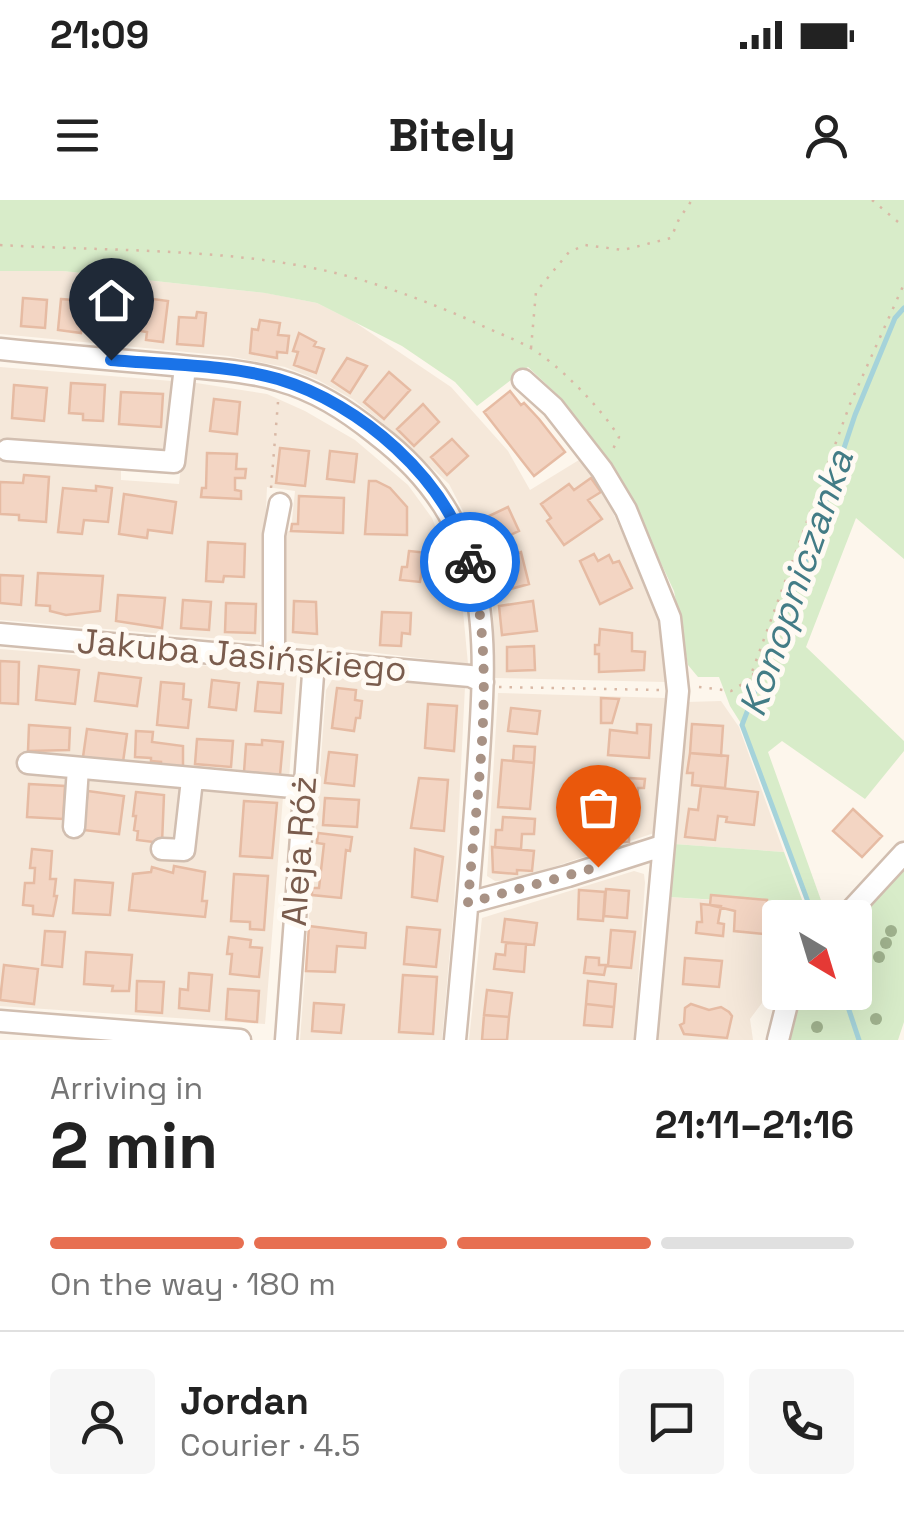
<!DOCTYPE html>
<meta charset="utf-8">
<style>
:root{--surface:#fff;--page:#f6f6f6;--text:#222;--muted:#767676;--line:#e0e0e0;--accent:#e76f51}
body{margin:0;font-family:"Space Grotesk",sans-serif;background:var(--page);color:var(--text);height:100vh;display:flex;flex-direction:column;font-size:38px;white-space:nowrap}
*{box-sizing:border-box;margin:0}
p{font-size:32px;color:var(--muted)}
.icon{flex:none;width:55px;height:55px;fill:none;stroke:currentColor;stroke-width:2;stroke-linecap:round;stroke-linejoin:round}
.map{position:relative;height:840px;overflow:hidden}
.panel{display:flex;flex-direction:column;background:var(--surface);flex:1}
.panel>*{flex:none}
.needle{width:65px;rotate:142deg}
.controls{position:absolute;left:762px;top:700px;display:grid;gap:20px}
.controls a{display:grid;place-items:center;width:110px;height:110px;border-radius:10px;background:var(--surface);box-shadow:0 10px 40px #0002;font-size:50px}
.pin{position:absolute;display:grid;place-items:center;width:85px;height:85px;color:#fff;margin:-102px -42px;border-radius:50% 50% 50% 0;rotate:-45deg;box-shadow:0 0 10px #0007}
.pin .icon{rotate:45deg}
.courier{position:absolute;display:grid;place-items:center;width:100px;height:100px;margin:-50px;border:8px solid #1a73e8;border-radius:50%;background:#fff;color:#222;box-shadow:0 2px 12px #0007}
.head em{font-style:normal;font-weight:700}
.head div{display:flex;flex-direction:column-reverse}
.head{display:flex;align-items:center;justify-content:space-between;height:170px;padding:0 50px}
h1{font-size:65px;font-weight:700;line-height:75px}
.bar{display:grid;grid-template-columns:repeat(4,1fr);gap:15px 10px;align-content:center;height:120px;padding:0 50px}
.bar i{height:12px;border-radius:8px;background:var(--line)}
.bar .on{background:var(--accent)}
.bar p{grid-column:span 4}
.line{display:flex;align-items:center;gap:25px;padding:0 50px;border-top:2px solid var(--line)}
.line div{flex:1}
.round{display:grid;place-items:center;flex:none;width:105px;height:105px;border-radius:10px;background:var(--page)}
.status{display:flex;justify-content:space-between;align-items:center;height:70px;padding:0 50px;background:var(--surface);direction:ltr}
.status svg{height:28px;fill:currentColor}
header{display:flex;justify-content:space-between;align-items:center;height:130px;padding:0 50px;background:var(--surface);font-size:45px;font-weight:700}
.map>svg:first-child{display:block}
.residential{fill:#f5e8da}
.green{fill:#d8ecc9}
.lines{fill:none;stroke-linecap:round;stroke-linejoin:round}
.stream{stroke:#a5d3da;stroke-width:5}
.building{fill:#f3d5c3;stroke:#e6bba3;stroke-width:2.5}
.minor-casing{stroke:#d1beb0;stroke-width:25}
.path{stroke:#d9b8a5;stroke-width:2.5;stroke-dasharray:2.5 8;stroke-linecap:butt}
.minor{stroke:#fff;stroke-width:20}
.tree{fill:#a0b28e}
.done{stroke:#a89285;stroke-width:10;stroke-dasharray:0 18}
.route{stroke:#1a73e8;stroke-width:12}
.labels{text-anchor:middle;stroke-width:10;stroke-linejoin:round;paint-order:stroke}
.street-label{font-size:35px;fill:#7a5c4d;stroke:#fffaf3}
.water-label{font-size:38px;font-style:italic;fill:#437c86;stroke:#fffaf3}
</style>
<div class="status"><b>21:09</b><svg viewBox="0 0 49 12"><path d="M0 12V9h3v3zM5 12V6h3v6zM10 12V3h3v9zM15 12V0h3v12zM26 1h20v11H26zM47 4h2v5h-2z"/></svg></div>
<header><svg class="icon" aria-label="menu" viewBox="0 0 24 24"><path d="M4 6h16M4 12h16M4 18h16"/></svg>Bitely<svg class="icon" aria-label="person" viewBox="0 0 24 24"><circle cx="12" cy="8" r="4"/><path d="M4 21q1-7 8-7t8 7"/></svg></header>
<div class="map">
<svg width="904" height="840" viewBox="0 0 904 840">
<rect width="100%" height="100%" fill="#fdf6ec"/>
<!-- residential -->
<path class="residential" d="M0,71h63l203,22 51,10 36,18 98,66 57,64 22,39 49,-30 25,33 53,118 10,35 -2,36 -171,-4 -1,-81 -11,-41 -17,-41 -16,-31 -58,-54 -37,-30 -36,-20 -33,-13 -57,-11 -228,-22z
M0,167l172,14 -8,70 -164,-10z
M190,182l77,12 38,17 50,29 53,45 24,33 29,72 7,74 -182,-22 -1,-109 6,-3 4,-39 -28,-4 -7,155 -260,-22v-161l121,6v15l58,4z
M0,449l297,24 -8,105 -266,-23 -3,15 50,5 -5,55 9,7 9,-7 7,-53 93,10 -7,56 -18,12 34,2 5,-67 86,7 -18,227 -265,-18z
M343,473l122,14 -11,218 -12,135h-142l26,-350 7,-12z
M498,493l167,5 -11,135 -139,47 -20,1 -8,-5z
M721,501l18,26 45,125 -110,-8 13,-142z
M634,671l10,3 1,9 -11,157h-165l13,-122z
M669,697l132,9 7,11 -28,1v61l-30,40 3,21h-96z"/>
<!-- green -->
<path class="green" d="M0,0h904v359l-48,-41 -50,129 98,94v10l-39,48 -83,-58 -14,11 59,165h-13l-72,-192 -12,-19 -11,-29h-21l-10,-12 -14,-74 -53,-113 -59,-79 -34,-32 -51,39 -22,-24 -53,-36 -85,-43 -52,-10 -202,-22h-63z
M674,644l110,8 20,53 -135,-8z
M904,666v156l-6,18h-109l7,-34 8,-13 51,-1v-68z"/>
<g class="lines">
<!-- stream -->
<path class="stream" d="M814,718l-72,-193 68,-175 45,-135 40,-97 9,-10
M843,792l16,48"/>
</g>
<!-- building -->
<path class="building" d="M138,97l30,4 -5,41 -17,-2 1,-8 -13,-2z
M23,98l24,2 -2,28 -24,-2z
M61,99l24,2 -4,32 -23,-3z
M93,104l29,2 -3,34 -25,-2 1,-7h-4z
M197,112l9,1 -3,33 -26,-2 2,-27 17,1z
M260,120l20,3 -2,12 11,1 -2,17 -10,-1v6l-27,-5 2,-24 6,1z
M299,133l17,9 -2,4 10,3 -8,24 -22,-8 4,-13 -5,-1z
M347,158l20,8 -17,27 -18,-12z
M389,172l21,18 -26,29 -20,-17z
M71,183l34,2 -2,36 -20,-1v-6l-14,-1z
M14,185l33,3 -3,33 -32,-3z
M510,191l11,14 3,-2 15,16 26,33 -31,24 -50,-64z
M121,192l42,2 -2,33 -42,-3z
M214,199l26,3 -3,32 -27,-3z
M423,204l16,18 -25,24 -17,-17z
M452,239l16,17 -21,19 -16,-18z
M280,248l29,3 -4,35 -29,-3z
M330,251l27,3 -3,28 -27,-3z
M207,253l30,1 -1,15h10l-1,9h-10v12l6,1v8l-40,-2 1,-9h4z
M24,275l25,2 -3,45 -27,-2v-5l-19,-1v-32l23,1z
M591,278l10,14 -13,8 14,19 -38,26 -17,-24 4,-3 -10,-14 28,-20 5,6z
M369,281h7l14,7 17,19v28l-42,-1z
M96,286l16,2 -4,34 -24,-2 -2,14 -24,-2 5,-44 33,3z
M124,294l52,8 -4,31 -24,-3 -1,8 -28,-4z
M299,296l45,2 -1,35 -52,-2 1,-7h6z
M508,307l11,24 -32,15 -11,-24z
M208,342l37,2 -1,33 -20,-1 -1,6 -17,-1z
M409,351l20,2 -1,16h-6l-2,13 -20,-2 2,-13h5z
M521,352l8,32 -30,8 -8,-32z
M594,354l4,7 11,-6 4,8 6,-2 13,27 -32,16 -20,-43z
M38,373l65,3 -3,35 -34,4 -16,-4v-5l-14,-1z
M0,375l23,1 -2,29 -21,-2z
M118,395l47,3 -3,30 -46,-7z
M183,400l28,2 -2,28 -28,-2z
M294,401l22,1 1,32 -24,-2z
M533,401l4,30 -35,4 -3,-29z
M226,403l30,1 -1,29 -30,-1z
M382,412l29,1 -1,21 -8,-1 -1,13 -21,-1z
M600,429l32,4v18l13,1 -1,18 -45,2v-18h-4v-9h4z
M534,446l1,24 -28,1v-24z
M0,461l19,1 -1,42 -18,-1z
M39,466l40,4 -4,34 -39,-4z
M99,473l42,5 -4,28 -42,-5z
M212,480l27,3 -3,27 -27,-3z
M161,482l23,2 -1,15 8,1 -3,28 -31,-3z
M258,482l25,2 -2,29 -26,-2z
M337,488l19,2 -1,10 7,1 -2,17h-4l-2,13 -22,-3z
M601,498l18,1 -7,24h-11z
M428,504l29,2 -3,45 -29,-3z
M511,508l29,3 -3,23 -29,-3z
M637,524l14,1 -2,33 -41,-3 2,-25 27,3z
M692,524l31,2 -2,30 -31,-3z
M29,525l41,3 -1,22 -41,1z
M87,529l40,5 -4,28 -40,-5z
M136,531l17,1 -1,10 31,4v21l-22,-1v-4l-10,-1v-3l-16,-1z
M197,539l36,2 -2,26 -36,-3z
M262,540l21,2 -3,33 -36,-3 2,-28 16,1z
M514,546l21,1 -1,16 -21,-2z
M329,552l28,3 -3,31 -29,-3z
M690,553l38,3 -3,32 -33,-3 1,-12h-6z
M502,560l32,3 -4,46 -32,-2z
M612,577l33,2 -1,9h-6l-1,11 -26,-2z
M419,578l29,2 -4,51 -33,-3z
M29,584l36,2 -2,33 -36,-2z
M701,586l57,6 -4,33 -28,-3 1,-5 -9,-1 -3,24 -30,-3 4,-28 9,1z
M88,591l36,5 -5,38 -36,-4z
M136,592l28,3 -2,48 -25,-3 1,-9 -4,-1 2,-14h-3z
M325,598l34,2 -2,27 -34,-2z
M244,601l33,2 -5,55 -32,-2z
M853,609l29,27 -20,21 -29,-26z
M607,612h22v30h-22z
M584,616h23v31h-23z
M503,617l32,2 -1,15h-12l-1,15 -26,-2 1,-17h6z
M318,633l34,4 -2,14 -4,-1 -5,48 -29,-3v-7h7l5,-44 -7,-1z
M492,647l42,4 -2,20 -15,-1v4l-24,-2z
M32,649l20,2 -2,28h6l-2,17h3l-4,20 -20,-2v-8l-10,-1 2,-22h9l1,-15h-5z
M415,649l28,8 -6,44 -25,-4z
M174,666l31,6 -3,29h5l-2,16 -76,-7 4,-36 18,-2 1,-5 21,6z
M234,674l34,2 -4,54 -14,-1v-7l-19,-1z
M75,680l38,3 -3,32 -37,-2z
M606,689l23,2 -2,27 -23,-2z
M579,690l26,2 -2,29 -25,-2z
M711,695l56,5 -3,34 -30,-3 1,-20 -25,-6z
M701,704l20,2 -3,17 6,1 -1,12 -27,-3 1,-11h5z
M505,719l32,4 -3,22 -32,-3z
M309,726l57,7 -1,15 -28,-2 -2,26 -29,-1z
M407,727l33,3 -4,37 -32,-3z
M611,730l24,2 -4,36 -23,-2z
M45,731l20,1 -3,35 -20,-2z
M229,737l22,3 -1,7 12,1 -3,29 -29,-3 2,-20h-5z
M506,743l20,1 -2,28 -30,-3 2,-15 9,1z
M86,752l46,3 -3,36h-17l1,-5 -29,-2z
M586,757l13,1v7h7l-2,10 -20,-2z
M685,758l37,3 -3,26 -36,-3z
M4,765l34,4 -4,35 -34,-4z
M189,773l23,2 -3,36 -30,-3 1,-19 8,1z
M403,775l34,2 -4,57 -34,-2z
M137,781l27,1 -2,31 -26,-2z
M588,781l28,3 -2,23 -28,-3z
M228,789l31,2 -2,31 -31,-3z
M487,790l25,3 -3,24 -25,-2z
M314,803l30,2 -3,28 -29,-2z
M586,804l28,3 -2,20 -28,-2z
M691,804l18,6 12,-3 8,5 3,4 -5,22 -43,-4 -4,-9 4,-2 1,-15z
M484,815l25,2 -2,23h-25z"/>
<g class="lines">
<!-- minor casing -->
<g class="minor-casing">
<path id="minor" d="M0,149c58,6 115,11 173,16 34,4 72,5 105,15 37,10 68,30 98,54 125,95 110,211 101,350 -6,85 -14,171 -22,256
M523,180l30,27 49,63 24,40 44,108 8,73 -32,349
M7,250l167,12 11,-95
M0,434l470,42 13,6
M274,456v-121l6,-31
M28,563l275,25
M74,627l4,-59
M162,649l22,1 8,-70
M468,703l100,-27 94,-30
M844,718l60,-65
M0,821l240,19
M286,840l28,-379
M778,840l12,-48"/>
</g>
<!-- path -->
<path class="path" d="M872,0l32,27
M0,45c106,6 224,3 327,26 49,11 99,30 145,50 18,9 38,16 55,25 31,17 74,62 92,91l-7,14
M531,148l5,-56 33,-40 16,-7 38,5 48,-12 8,-19 13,-19
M271,288l7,-86
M752,474l17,6
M499,487l162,3
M699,487l32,4 18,-11 101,-276 54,-120"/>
<!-- minor -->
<use href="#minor" class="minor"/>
</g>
<!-- trees -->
<g class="tree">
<circle cx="891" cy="731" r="6"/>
<circle cx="886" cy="743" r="6"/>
<circle cx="879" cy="757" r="6"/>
<circle cx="876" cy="819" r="6"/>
<circle cx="817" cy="827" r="6"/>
</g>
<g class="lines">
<!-- done -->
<path class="done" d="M470,362c28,108 6,231 -2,341l130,-36"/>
<!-- route -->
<path class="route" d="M111,160c54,5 115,4 167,19 83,25 168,99 192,183"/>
</g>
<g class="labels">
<!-- street labels -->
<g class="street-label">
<text transform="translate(242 455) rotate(5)" y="12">Jakuba Jasińskiego</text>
<text transform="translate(299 651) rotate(-86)" y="12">Aleja Róż</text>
</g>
<!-- water labels -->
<g class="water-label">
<text transform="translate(796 383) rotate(-71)" y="13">Konopniczanka</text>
</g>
</g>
</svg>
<div class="controls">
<a><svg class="needle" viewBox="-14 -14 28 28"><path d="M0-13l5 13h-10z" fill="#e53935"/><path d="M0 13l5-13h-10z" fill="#767676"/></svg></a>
</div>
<div class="pin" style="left:598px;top:667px;background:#ea580c"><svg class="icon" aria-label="bag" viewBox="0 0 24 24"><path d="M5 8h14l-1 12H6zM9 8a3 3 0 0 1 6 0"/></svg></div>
<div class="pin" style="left:111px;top:160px;background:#1f2937"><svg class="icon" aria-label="home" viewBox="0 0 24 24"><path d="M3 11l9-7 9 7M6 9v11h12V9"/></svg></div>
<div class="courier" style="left:470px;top:362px"><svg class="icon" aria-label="bike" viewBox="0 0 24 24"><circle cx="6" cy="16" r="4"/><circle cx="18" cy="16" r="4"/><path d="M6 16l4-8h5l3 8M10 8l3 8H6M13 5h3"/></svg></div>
</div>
<section class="panel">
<div class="head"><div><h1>2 min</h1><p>Arriving in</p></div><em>21:11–21:16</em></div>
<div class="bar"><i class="on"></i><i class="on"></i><i class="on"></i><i></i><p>On the way · 180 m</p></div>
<div class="line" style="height:180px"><a class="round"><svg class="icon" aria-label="person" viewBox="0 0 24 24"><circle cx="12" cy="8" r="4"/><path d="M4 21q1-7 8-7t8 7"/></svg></a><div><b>Jordan</b><p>Courier · 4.5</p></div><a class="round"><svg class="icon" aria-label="chat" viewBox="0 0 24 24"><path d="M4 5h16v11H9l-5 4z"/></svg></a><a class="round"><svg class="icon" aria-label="phone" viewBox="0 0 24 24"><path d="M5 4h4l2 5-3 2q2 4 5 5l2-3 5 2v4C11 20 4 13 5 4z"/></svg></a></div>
</section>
